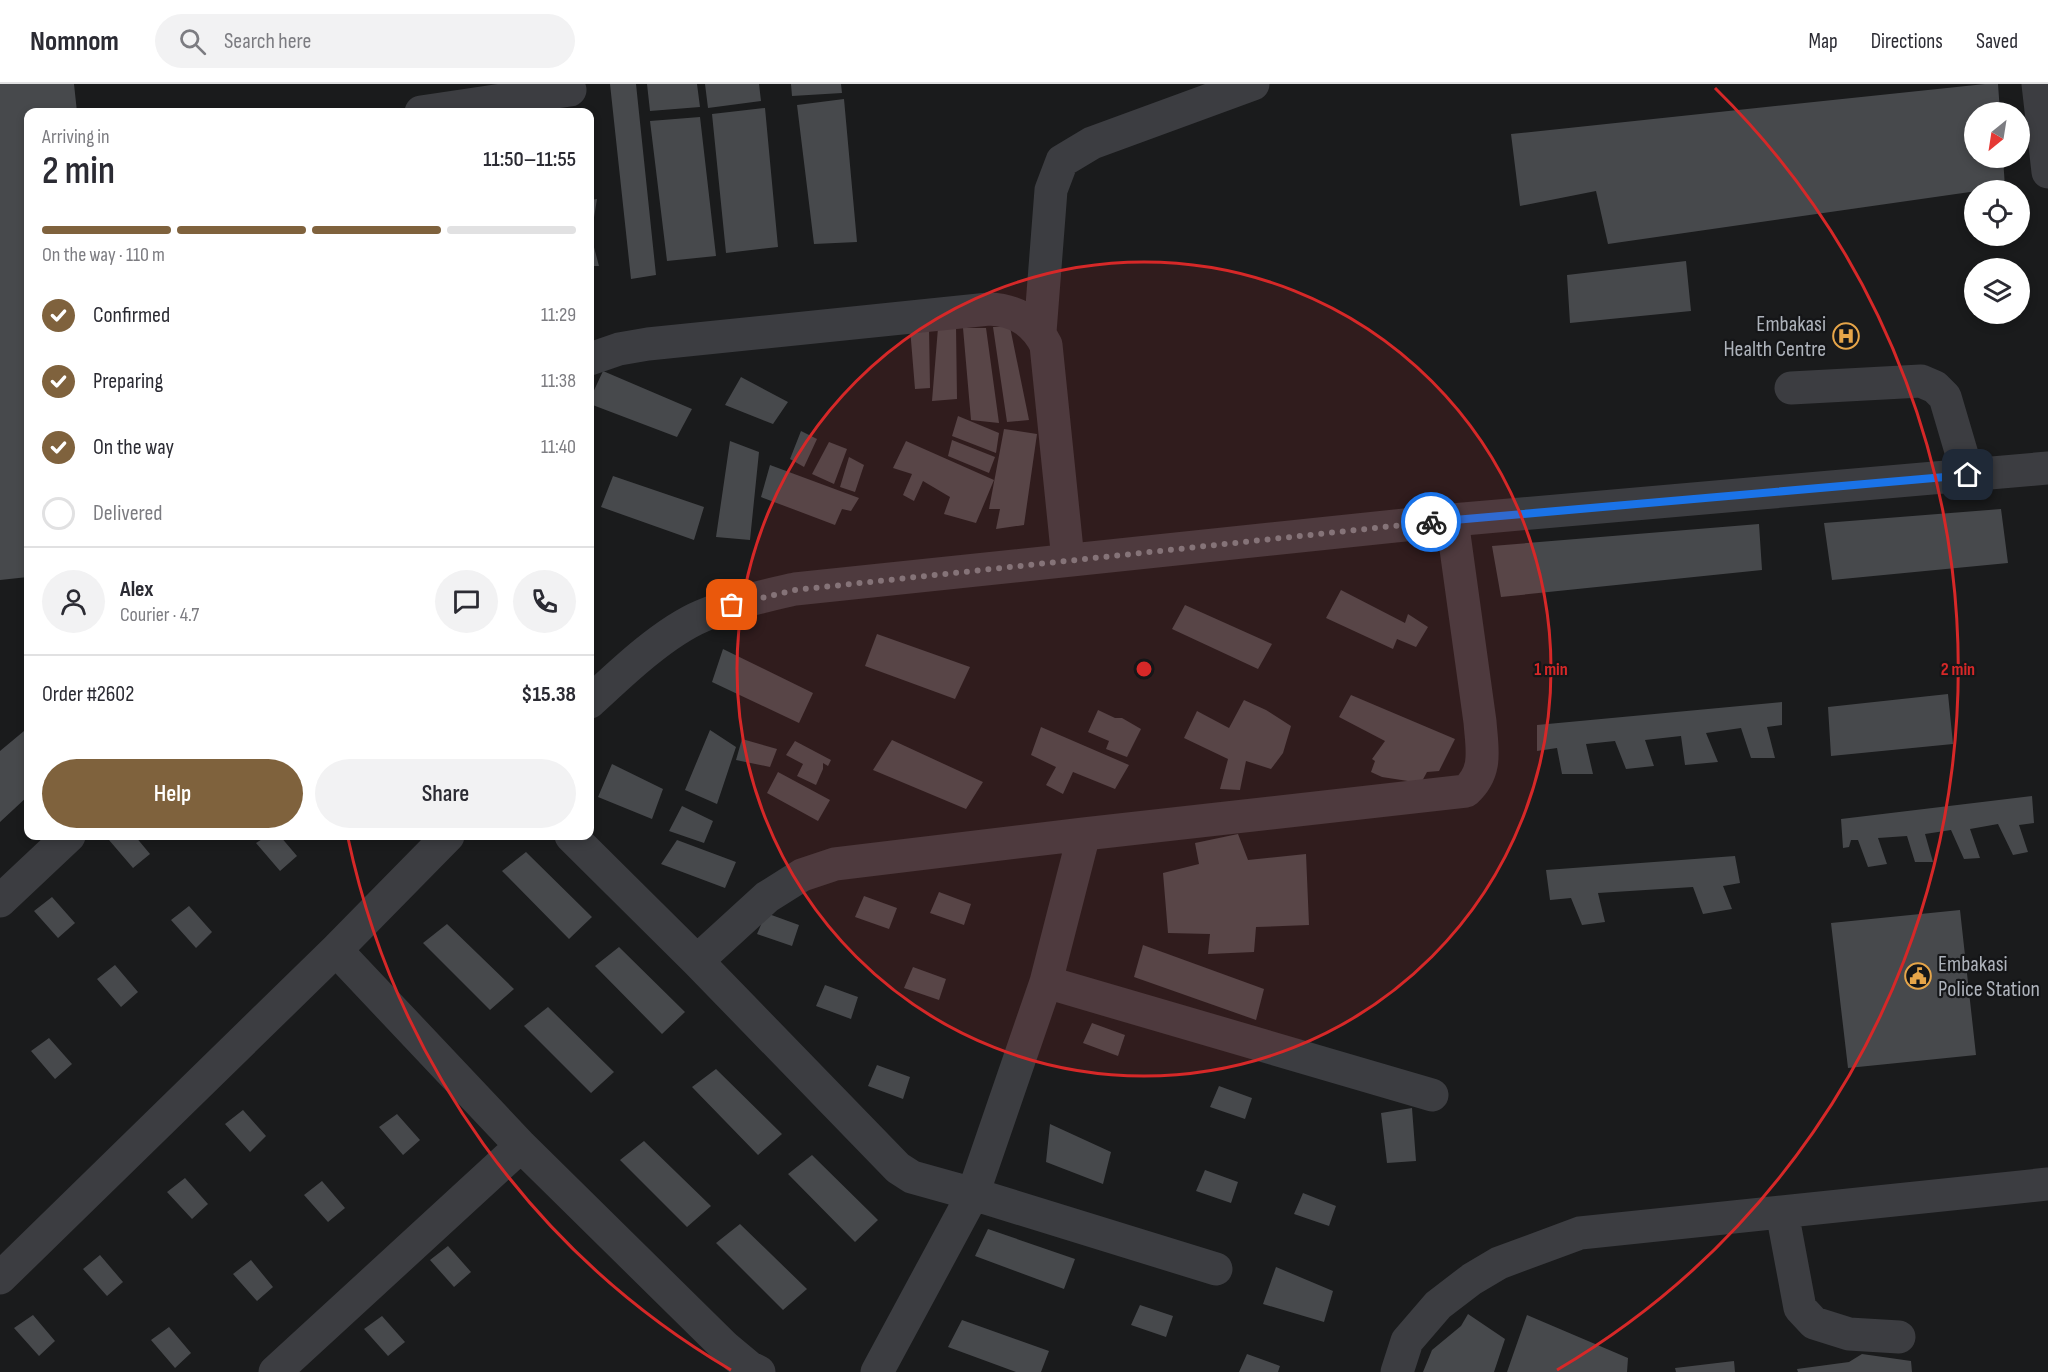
<!DOCTYPE html>
<meta charset="utf-8">
<style>
:root{--surface:#fff;--page:#f2f2f3;--text:#2b2b33;--muted:#7c7c81;--line:#e1e1e2;--accent:#7f623d}
body{margin:0;font-family:"Sofia Sans Condensed",sans-serif;background:var(--page);color:var(--text);height:100vh;display:flex;flex-direction:column;font-size:22px;white-space:nowrap}
*{box-sizing:border-box;margin:0}
p{font-size:20px;color:var(--muted)}
.icon{flex:none;width:33px;height:33px;fill:none;stroke:currentColor;stroke-width:2;stroke-linecap:round;stroke-linejoin:round}
.map{position:relative;flex:1;overflow:hidden}
.panel{position:absolute;left:24px;top:24px;width:570px;height:732px;display:flex;flex-direction:column;background:var(--surface);border-radius:12px;box-shadow:0 3px 9px #0003}
.panel>*{flex:none}
.needle{width:39px;rotate:210deg}
.controls{position:absolute;left:1964px;top:18px;display:grid;gap:12px}
.controls a{display:grid;place-items:center;width:66px;height:66px;border-radius:50%;background:var(--surface);box-shadow:0 3px 9px #0003;font-size:30px}
.pin{position:absolute;display:grid;place-items:center;width:51px;height:51px;color:#fff;margin:-26px;border-radius:12px;box-shadow:0 3px 9px #0006}
.courier{position:absolute;display:grid;place-items:center;width:60px;height:60px;margin:-30px;border:4px solid #1a73e8;border-radius:50%;background:#fff;color:#222;box-shadow:0 2px 8px #0007}
.summary em{font-style:normal;font-weight:600}
.summary div{display:flex;flex-direction:column-reverse}
.summary{display:flex;align-items:center;justify-content:space-between;height:102px;padding:0 18px}
h1{font-size:39px;font-weight:600;line-height:45px}
.bar{display:grid;grid-template-columns:repeat(4,1fr);gap:9px 6px;align-content:center;height:72px;padding:0 18px}
.bar i{height:8px;border-radius:4px;background:var(--line)}
.bar .selected{background:var(--accent)}
.bar p{grid-column:span 4}
.line{display:flex;align-items:center;gap:15px;padding:0 18px;border-top:2px solid var(--line)}
.line div{flex:1}
.round{display:grid;place-items:center;flex:none;width:63px;height:63px;border-radius:32px;background:var(--page)}
ol{padding:0 18px;list-style:none}
li{display:flex;align-items:center;gap:18px;height:66px}
li p{margin-inline-start:auto}
li .icon{padding:6px;border-radius:50%;background:var(--accent);color:#fff;stroke-width:4}
li:last-child{color:var(--muted)}
li i{width:33px;height:33px;border:3px solid var(--line);border-radius:50%}
.cta{display:flex;gap:12px;margin-top:auto;padding:12px 18px}
.cta a{flex:1;height:69px;border-radius:36px;background:var(--accent);color:#fff;font-size:24px;font-weight:600;line-height:69px;text-align:center}
.cta a+a{background:var(--page);color:var(--text)}
header{display:flex;align-items:center;gap:36px;box-sizing:border-box;height:84px;padding:0 30px;background:var(--surface);border-bottom:2px solid var(--line)}
header strong{font-size:28px}
nav{display:flex;gap:33px;margin-inline-start:auto;font-size:21px}
.search{width:420px;height:54px;background:var(--page);display:flex;align-items:center;gap:15px;box-sizing:border-box;padding:0 21px;border-radius:33px;color:var(--muted);font-size:22px}
.map>svg:first-child{display:block}
.building{fill:#47494c}
.lines{fill:none;stroke-linecap:round;stroke-linejoin:round}
.minor{stroke:#3c3d41;stroke-width:33}
.done{stroke:#7a7e83;stroke-width:6;stroke-dasharray:0 10.8}
.route{stroke:#1a73e8;stroke-width:8}
.ring{fill:none;stroke:#d62828;stroke-width:3}
.labels{text-anchor:middle;stroke-width:4.5;stroke-linejoin:round;paint-order:stroke}
.poi-label{font-size:22px;fill:#aeb3bb;stroke:#151618;text-anchor:end}
.centre{fill:#d62828;stroke:#151618;stroke-width:3}
.ring-label{font-size:18px;text-anchor:middle;font-weight:bold;fill:#d62828;stroke:#151618;stroke-width:4.5;stroke-linejoin:round;paint-order:stroke}
</style>
<header>
<strong>Nomnom</strong>
<div class="search"><svg class="icon" aria-label="search" viewBox="0 0 24 24"><circle cx="10" cy="10" r="6"/><path d="M15 15l6 6"/></svg>Search here</div>
<nav><a>Map</a><a>Directions</a><a>Saved</a></nav>
</header>
<div class="map">
<svg width="2048" height="1288" viewBox="0 0 2048 1288">
<rect width="100%" height="100%" fill="#1a1b1c"/>
<!-- building -->
<path class="building" d="M0,0h74l3,28h-49v465l-28,3z
M610,0h26l20,191 -25,4z
M647,0h50l3,23 -50,4z
M705,0h54l2,17 -53,7z
M791,0h50l1,9 -50,3z
M1985,0h13l2,28h-26v46h29l2,29 -397,57 -12,-53 -76,15 -9,-72z
M844,15l13,143 -43,2 -17,-139z
M765,24l13,139 -52,6 -14,-139z
M700,33l16,139 -49,5 -17,-140z
M597,115l-6,37 8,30h-9v-66z
M1686,177l5,50 -121,12 -3,-48z
M956,242l1,73 -25,2 6,-73z
M929,243l1,61 -15,1 -5,-61z
M993,243h17l19,93 -22,2z
M963,244h23l13,95 -28,-3z
M603,287l89,38 -15,28 -87,-33v-5z
M741,293l47,25 -15,22 -48,-19z
M958,332l41,17 -3,20 -44,-17z
M1004,345l33,5 -13,91 -28,4 4,-20h-11z
M801,347l16,8 -13,28 -14,-8z
M952,356l43,17 -6,16 -41,-17z
M730,357l29,11 -9,88 -34,-3z
M906,357l88,39 -18,43 -32,-9 6,-17 -27,-16 -9,20 -11,-6 9,-21 -19,-6z
M829,358l18,7 -13,35 -22,-10z
M849,373l15,8 -9,27 -15,-5z
M770,381l89,33 -8,13 -9,-2 -7,16 -74,-28z
M613,392l91,31 -10,33 -93,-33z
M2001,425l7,54 -176,17 -8,-57z
M1759,440l3,46 -261,27 -9,-51z
M1341,506l64,33 3,-9 20,13 -12,20 -19,-8 -4,10 -67,-31z
M1185,521l87,39 -14,25 -86,-40z
M877,550l93,33 -15,32 -90,-33z
M723,565l90,44 -14,30 -87,-41z
M1948,610l5,50 -122,12 -3,-49z
M1351,611l104,44 -16,32 -12,1 -6,11 -39,-6 -11,-5 4,-11 -3,-2 13,-18 -46,-24z
M1244,616l22,10 25,16 -8,27 -12,16 -25,-8 -6,29 -20,-1 8,-30 -44,-21 13,-27 32,17z
M1782,618v23l-15,2 8,31h-24l-10,-30 -35,5 12,29 -33,3 -4,-29 -36,4 9,26 -28,3 -11,-28 -29,3 7,30h-31l-5,-26 -20,3v-26z
M1098,626l17,8h7l19,11 -14,28 -21,-8 3,-8 -21,-9z
M1041,643l88,38 -14,24 -42,-17 -10,22 -17,-9 10,-18 -25,-12z
M710,646l26,17 -19,57 -32,-14z
M24,647l4,5v60l-28,26v-71z
M742,655l35,10 -7,18 -34,-7z
M892,656l91,42 -17,27 -93,-39z
M795,657l36,19 -3,6 -5,-3v6l-7,16 -19,-9 6,-12 -17,-9z
M612,680l51,25 -11,30 -54,-22z
M778,688l52,28 -12,21 -51,-28z
M2032,712l2,27 -15,2 9,27 -15,3 -15,-31 -28,5 10,29 -16,1 -13,-29 -26,4 8,28h-18l-8,-26 -29,2 9,26 -19,3 -10,-27h-7l-2,7 -6,1 -2,-29z
M682,722l31,15 -9,22 -35,-12z
M1238,750l10,26 58,-6 3,71 -53,2 -2,25 -46,2 2,-20 -42,-1 -5,-60 36,-9 -4,-21z
M115,752h20l15,18 -17,14 -24,-28z
M267,752h13l17,20 -17,15 -24,-28z
M677,756l59,22 -11,26 -64,-24z
M526,768l66,65 -23,22 -67,-68z
M1735,772l5,27 -17,3 9,23 -29,5 -10,-27 -95,6 7,29 -23,3 -11,-27 -21,2 -4,-30z
M939,808l32,12 -7,21 -34,-12z
M864,812l33,12 -8,21 -34,-12z
M52,813l23,26 -17,15 -24,-27z
M189,822l23,26 -16,16 -25,-28z
M1960,826l16,145 -128,13 -17,-145z
M766,829l33,12 -7,21 -35,-12z
M447,840l67,65 -24,21 -67,-67z
M1143,861l121,44 -8,31 -122,-43z
M619,863l66,65 -23,22 -67,-68z
M115,881l23,27 -17,15 -24,-28z
M913,883l33,12 -7,21 -35,-12z
M825,901l33,12 -7,22 -35,-13z
M548,923l66,65 -23,21 -67,-67z
M1092,939l33,12 -7,21 -35,-13z
M49,954l23,26 -17,15 -24,-28z
M877,981l33,12 -7,22 -35,-13z
M716,985l66,65 -24,21 -66,-68z
M1219,1002l33,12 -7,21 -35,-12z
M1412,1024l4,53 -29,2 -6,-50z
M243,1026l23,26 -16,16 -25,-28z
M397,1030l23,26 -17,15 -24,-28z
M1050,1040l61,28 -8,32 -57,-22z
M644,1057l67,65 -24,21 -67,-67z
M812,1071l66,65 -23,22 -67,-68z
M1205,1086l33,12 -7,21 -35,-12z
M185,1094l23,26 -16,15 -25,-27z
M322,1097l23,27 -17,14 -24,-27z
M1303,1109l33,13 -7,20 -35,-12z
M740,1140l67,65 -24,21 -67,-67z
M988,1145l87,30 -11,30 -89,-33z
M448,1162l23,26 -17,15 -24,-27z
M100,1171l23,27 -16,14 -24,-27z
M251,1176l22,27 -16,14 -24,-27z
M1276,1183l57,24 -9,31 -61,-18z
M1140,1221l33,11 -7,21 -35,-12z
M1468,1230l37,25 -11,33h-71l9,-22 29,-24z
M33,1231l22,26 -16,15 -25,-28z
M1527,1231l101,43 -1,14h-120z
M382,1232l23,26 -17,14 -24,-27z
M962,1236l87,31 -8,21h-25l-68,-25z
M169,1243l22,26 -16,15 -24,-28z
M1247,1270l33,12 -2,6h-39z
M1862,1270l49,7 1,11h-114l-1,-3 52,-7z
M1734,1277l1,11h-59l-1,-4z"/>
<g class="lines">
<!-- minor -->
<path class="minor" d="M2038,0l10,88
M421,28l149,-22
M1040,248l11,-142 11,-29 30,-18 161,-59
M590,275l29,-10 29,-5 341,-35c26,1 45,12 57,36l22,215
M1791,304l130,-7 14,6 10,10 23,78
M590,618c31,-29 74,-70 112,-86 30,-13 62,-20 93,-27l657,-69 596,-52
M571,752l126,125 201,207 14,9 61,17 243,75
M0,817l69,-65
M336,866l185,196 204,201 24,20 10,5
M697,877l70,-64 35,-22 33,-11 249,-30 382,-43c22,-20 16,-42 14,-69l-28,-202
M1046,898l386,113
M1782,1128l18,96 14,15 35,11 50,3
M0,1194l336,-328 112,-114
M275,1288l246,-226
M877,1288l96,-178 73,-212 38,-148
M1397,1288l10,-31 31,-36 34,-26 27,-16 81,-30 468,-49"/>
</g>
<g class="lines">
<!-- done -->
<path class="done" d="M732,521l63,-15 636,-68"/>
<!-- route -->
<path class="route" d="M1431,438l537,-47"/>
</g>
<!-- distance rings -->
<circle cx="1144" cy="585" r="407" fill="#d62828" fill-opacity=".12"/>
<g class="ring">
<circle cx="1144" cy="585" r="407"/>
<path d="M731 1286A814 814 0 0 1 348 754M1715 4A814 814 0 0 1 1557 1286"/>
</g>
<!-- icons -->
<defs>
<g id="hospital-ring" transform="scale(1.35)"><circle r="9.5" fill="#151618" stroke="#e6a549" stroke-width="1.5"/><path d="M-5-5h3v3.5h4V-5h3V5h-3V1.5h-4V5h-3Z" fill="#e6a549"/></g>
<g id="civic-ring" transform="scale(1.35)"><circle r="9.5" fill="#151618" stroke="#e6a549" stroke-width="1.5"/><path d="M-.6-6.5H3V-4.5H.6V-3L4-1V1h2V6H-6V1h2V-1L-.6-3ZM-1.2 2.5V6h2.4V2.5Z" fill="#e6a549"/></g>
</defs>
<g fill-rule="evenodd">
<use href="#hospital-ring" x="1846" y="252"/>
<use href="#civic-ring" x="1918" y="892"/>
</g>
<g class="labels">
<!-- poi labels -->
<g class="poi-label">
<text x="1826" y="247">Embakasi<tspan x="1826" dy="25">Health Centre</tspan></text>
<text x="1938" y="887" text-anchor="start">Embakasi<tspan x="1938" dy="25">Police Station</tspan></text>
</g>
</g>
<circle cx="1144" cy="585" r="9" class="centre"/>
<g class="ring-label">
<text x="1551" y="591">1 min</text>
<text x="1958" y="591">2 min</text>
</g>
</svg>
<div class="controls">
<a><svg class="needle" viewBox="-14 -14 28 28"><path d="M0-13l5 13h-10z" fill="#e53935"/><path d="M0 13l5-13h-10z" fill="#7c7c81"/></svg></a>
<a><svg class="icon" aria-label="locate" viewBox="0 0 24 24"><circle cx="12" cy="12" r="6"/><path d="M12 2v4M12 18v4M2 12h4M18 12h4"/></svg></a>
<a><svg class="icon" aria-label="layers" viewBox="0 0 24 24"><path d="M12 4l9 5-9 5-9-5zM3 14l9 5 9-5"/></svg></a>
</div>
<div class="pin" style="left:732px;top:521px;background:#ea580c"><svg class="icon" aria-label="bag" viewBox="0 0 24 24"><path d="M5 8h14l-1 12H6zM9 8a3 3 0 0 1 6 0"/></svg></div>
<div class="pin" style="left:1968px;top:391px;background:#1f2937"><svg class="icon" aria-label="home" viewBox="0 0 24 24"><path d="M3 11l9-7 9 7M6 9v11h12V9"/></svg></div>
<div class="courier" style="left:1431px;top:438px"><svg class="icon" aria-label="bike" viewBox="0 0 24 24"><circle cx="6" cy="16" r="4"/><circle cx="18" cy="16" r="4"/><path d="M6 16l4-8h5l3 8M10 8l3 8H6M13 5h3"/></svg></div>
<section class="panel">
<div class="summary"><div><h1>2 min</h1><p>Arriving in</p></div><em>11:50–11:55</em></div>
<div class="bar"><i class="selected"></i><i class="selected"></i><i class="selected"></i><i></i><p>On the way · 110 m</p></div>
<ol>
<li><svg class="icon" aria-label="check" viewBox="0 0 24 24"><path d="M5 12l5 5 9-10"/></svg>Confirmed<p>11:29</p></li>
<li><svg class="icon" aria-label="check" viewBox="0 0 24 24"><path d="M5 12l5 5 9-10"/></svg>Preparing<p>11:38</p></li>
<li><svg class="icon" aria-label="check" viewBox="0 0 24 24"><path d="M5 12l5 5 9-10"/></svg>On the way<p>11:40</p></li>
<li><i></i>Delivered</li>
</ol>
<div class="line" style="height:108px"><a class="round"><svg class="icon" aria-label="person" viewBox="0 0 24 24"><circle cx="12" cy="8" r="4"/><path d="M4 21q1-7 8-7t8 7"/></svg></a><div><b>Alex</b><p>Courier · 4.7</p></div><a class="round"><svg class="icon" aria-label="chat" viewBox="0 0 24 24"><path d="M4 5h16v11H9l-5 4z"/></svg></a><a class="round"><svg class="icon" aria-label="phone" viewBox="0 0 24 24"><path d="M5 4h4l2 5-3 2q2 4 5 5l2-3 5 2v4C11 20 4 13 5 4z"/></svg></a></div>
<div class="line" style="height:78px"><div>Order #2602</div><b>$15.38</b></div>
<div class="cta"><a>Help</a><a>Share</a></div>
</section>
</div>
